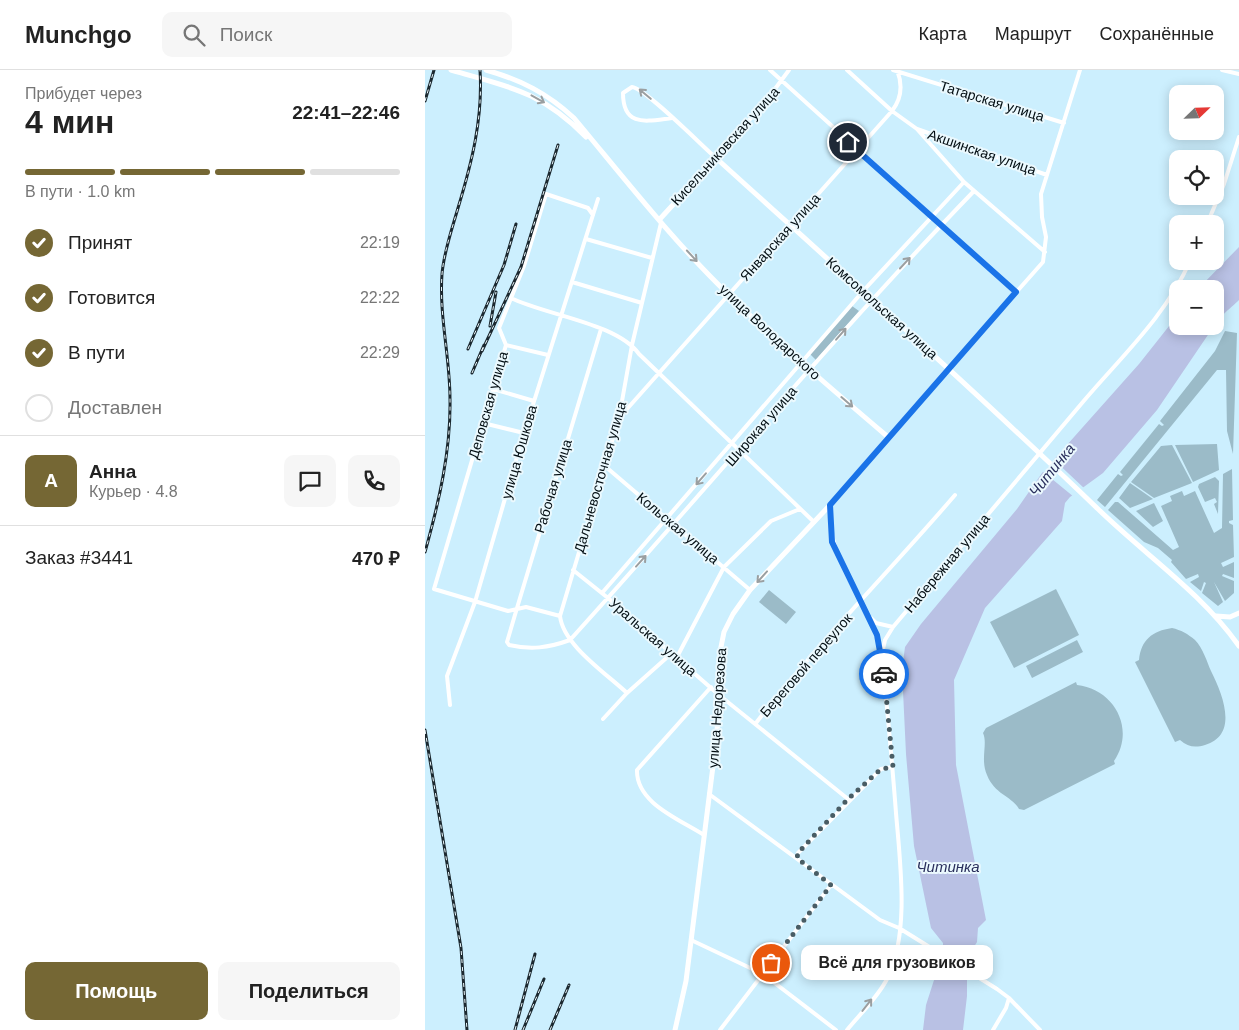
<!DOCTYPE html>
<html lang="ru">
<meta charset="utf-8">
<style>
:root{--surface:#fff;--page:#f6f6f6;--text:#222;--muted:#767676;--line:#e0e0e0;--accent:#756734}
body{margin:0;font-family:Arial,sans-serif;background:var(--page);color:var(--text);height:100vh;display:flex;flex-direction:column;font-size:19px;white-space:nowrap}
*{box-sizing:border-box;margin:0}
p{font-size:16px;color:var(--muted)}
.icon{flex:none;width:28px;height:28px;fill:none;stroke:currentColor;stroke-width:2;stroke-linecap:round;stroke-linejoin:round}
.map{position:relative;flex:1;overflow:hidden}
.side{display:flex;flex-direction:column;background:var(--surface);width:425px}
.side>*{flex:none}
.needle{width:32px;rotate:67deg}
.buttons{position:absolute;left:744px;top:15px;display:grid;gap:10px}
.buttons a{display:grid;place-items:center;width:55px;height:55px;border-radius:10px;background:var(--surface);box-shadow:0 2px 12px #0003;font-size:25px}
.pin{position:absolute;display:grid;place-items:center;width:42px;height:42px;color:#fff;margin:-21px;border:2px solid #fff;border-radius:50%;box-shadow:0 1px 5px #0007}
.courier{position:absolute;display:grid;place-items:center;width:50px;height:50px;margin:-25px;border:4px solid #1a73e8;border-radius:50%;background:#fff;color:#222;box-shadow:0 1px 6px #0007}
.bubble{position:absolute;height:35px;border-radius:10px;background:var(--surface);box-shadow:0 2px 12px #0003;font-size:16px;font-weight:700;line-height:35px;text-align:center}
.summary em{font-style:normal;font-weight:700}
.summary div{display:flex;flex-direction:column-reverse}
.summary{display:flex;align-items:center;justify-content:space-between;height:85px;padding:0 25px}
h1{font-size:32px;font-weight:700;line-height:38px}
.bar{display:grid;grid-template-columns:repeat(4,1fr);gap:8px 5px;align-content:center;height:60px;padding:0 25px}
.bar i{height:6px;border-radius:4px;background:var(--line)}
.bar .on{background:var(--accent)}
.bar p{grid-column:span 4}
.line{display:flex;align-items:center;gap:12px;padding:0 25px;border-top:1px solid var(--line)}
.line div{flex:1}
.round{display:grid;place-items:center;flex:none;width:52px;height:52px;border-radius:10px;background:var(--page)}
ol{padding:0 25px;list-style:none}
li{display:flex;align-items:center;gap:15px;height:55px}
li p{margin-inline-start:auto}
li .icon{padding:5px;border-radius:50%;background:var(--accent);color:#fff;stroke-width:4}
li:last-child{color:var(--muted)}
li i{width:28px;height:28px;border:2px solid var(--line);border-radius:50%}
.cta{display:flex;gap:10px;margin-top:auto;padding:10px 25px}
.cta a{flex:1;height:58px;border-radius:10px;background:var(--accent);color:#fff;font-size:20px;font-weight:700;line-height:58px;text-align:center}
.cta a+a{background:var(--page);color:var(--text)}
header{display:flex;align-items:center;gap:30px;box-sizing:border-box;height:70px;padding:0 25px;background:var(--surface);border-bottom:1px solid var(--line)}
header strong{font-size:24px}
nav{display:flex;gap:28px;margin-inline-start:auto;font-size:18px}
.search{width:350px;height:45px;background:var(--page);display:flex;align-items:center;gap:12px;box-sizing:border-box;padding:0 18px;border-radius:10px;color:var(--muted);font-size:19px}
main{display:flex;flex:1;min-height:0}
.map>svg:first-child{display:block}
.green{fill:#9bbbc8}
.water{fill:#b9c1e4}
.pier{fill:#cceffe}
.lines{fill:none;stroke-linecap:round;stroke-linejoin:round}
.street{stroke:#fff;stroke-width:4}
.secondary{stroke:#fff;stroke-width:5}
.rail-casing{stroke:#1b282f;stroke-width:3}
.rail{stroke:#ebf9fe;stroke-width:1;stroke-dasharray:4;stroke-linecap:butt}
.oneway{stroke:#9a9fa1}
.done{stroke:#495d65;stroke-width:5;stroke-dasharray:0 9}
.route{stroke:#1a73e8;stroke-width:6}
.labels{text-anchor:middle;stroke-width:4;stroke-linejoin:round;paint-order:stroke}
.street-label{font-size:14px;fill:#030e13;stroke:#ebf9fe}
.water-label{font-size:15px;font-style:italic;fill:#2a2f5c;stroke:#ebf9fe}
</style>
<header>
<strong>Munchgo</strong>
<div class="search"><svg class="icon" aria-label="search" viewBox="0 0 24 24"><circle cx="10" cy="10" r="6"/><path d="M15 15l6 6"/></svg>Поиск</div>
<nav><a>Карта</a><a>Маршрут</a><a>Сохранённые</a></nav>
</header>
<main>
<section class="side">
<div class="summary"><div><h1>4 мин</h1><p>Прибудет через</p></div><em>22:41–22:46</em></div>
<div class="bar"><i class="on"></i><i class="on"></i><i class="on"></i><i></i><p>В пути · 1.0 km</p></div>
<ol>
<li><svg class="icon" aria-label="check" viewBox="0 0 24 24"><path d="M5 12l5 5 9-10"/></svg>Принят<p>22:19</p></li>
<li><svg class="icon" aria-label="check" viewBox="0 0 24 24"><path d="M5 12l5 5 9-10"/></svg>Готовится<p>22:22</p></li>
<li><svg class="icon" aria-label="check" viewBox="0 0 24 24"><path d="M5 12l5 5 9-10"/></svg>В пути<p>22:29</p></li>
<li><i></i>Доставлен</li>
</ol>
<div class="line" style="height:90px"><b class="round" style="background:var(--accent);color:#fff">А</b><div><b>Анна</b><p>Курьер · 4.8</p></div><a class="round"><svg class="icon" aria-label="chat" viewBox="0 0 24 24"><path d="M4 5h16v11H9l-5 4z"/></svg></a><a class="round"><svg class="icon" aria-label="phone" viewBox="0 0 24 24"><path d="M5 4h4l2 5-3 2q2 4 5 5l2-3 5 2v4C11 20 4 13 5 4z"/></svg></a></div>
<div class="line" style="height:65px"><div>Заказ #3441</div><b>470 ₽</b></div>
<div class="cta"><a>Помощь</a><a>Поделиться</a></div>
</section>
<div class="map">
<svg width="814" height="960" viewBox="0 0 814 960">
<rect width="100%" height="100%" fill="#cceffe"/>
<!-- green -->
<path class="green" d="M427,236l7,5 -43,49 -6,-6z
M800,261l12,2 -4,121 -6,-23 -1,-61h-9l-112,137 -8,-7 21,-26 3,2 2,-1 -3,-3 39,-48 3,2 2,-1 -4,-4 55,-70z
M792,374l2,26 -26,12 -18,-37z
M747,375l20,38 -38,15 -23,-16 30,-36z
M807,399l1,51 -4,1v2l4,2 1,32 -13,6 2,4 11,-5v16l-11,-4 -1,2 12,5v12l-9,8 -11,-19 9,20 -5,4 -16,-13 4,-10 -2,-1 -3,9 -11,-9 9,-5 -1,-3 -12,5 -15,-17 1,-2 -14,-12 -14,-6 -36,-32 7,-8h3l55,48 6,-3 -18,-41 11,-5 -2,-5 12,-5 2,5 11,-5 19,42 8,-5 1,-54z
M790,407l4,4 -1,33 -4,-10 3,-2 -2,-4 -10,4 -7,-15 1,-3z
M705,413l23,16 -23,9 -11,-10z
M729,433l9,18 -10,6 -17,-16z
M631,519l23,46 -65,33 -24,-46z
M344,520l27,22 -10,12 -27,-22z
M747,558c9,2 16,6 23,12 8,8 12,22 16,31 12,24 28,64 -6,74 -10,3 -17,2 -25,-5l-5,2 -40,-80 4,-2c2,-20 13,-29 33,-32z
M652,570l6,12 -51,26 -6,-12z
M651,612l1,3c37,4 59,44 37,76l1,3 -91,46 -5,-1c-7,-13 -24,-14 -32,-34 -7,-16 1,-31 -4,-42l3,-5z"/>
<!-- water -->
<path class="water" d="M814,177v53c-6,6 -21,18 -24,24v-35h-17z
M752,246v10h37l-57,84 -54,63 -33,24 -5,6 -3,18 -77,87 -31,72 2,85 30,155 -8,8 -1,14 -10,16v38l-4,34h-40l3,-25 17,-53v-9l-12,-15 -17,-82 -8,-92 -4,-84 3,-23 16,-23 96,-115 25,-36 97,-109z"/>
<!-- pier -->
<path class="pier" d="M627,388l33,31 -11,8 -33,-27z
M516,876l28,19v15l-31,-19z"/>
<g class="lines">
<!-- street -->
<path class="street" d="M345,0l246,222
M422,0l45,41 25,18 47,53 81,70
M468,0l171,53
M797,0l17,4
M247,48c-25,3 -49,10 -49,-25l9,-6c13,1 70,59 84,71l50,-57 23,-31
M492,59l130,46
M782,154l17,-40 15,-47
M161,169l66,19
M147,212l70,21
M86,228c34,17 106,25 128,56l175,168
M176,259l-84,279 -10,34 2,3c22,5 39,3 61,-5 135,-149 264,-304 404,-449
M81,275l42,10
M524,298l94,-106 3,-25 -4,-20 -1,-23 39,-124
M68,319l41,12
M194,348l273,-307c10,-13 11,-26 5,-41
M58,353l41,10
M181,397l144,123
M405,435c-4,56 38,94 51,146
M148,500l35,28 111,97 129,104
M177,523l262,-303 100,-108
M135,546l-34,-9 -18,4 -74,-22 72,-244 -7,-17 25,-62 22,-72 42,14 5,7
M446,548l5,5 17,4
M252,587l47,-90 47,-46 29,-12
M202,623c-20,-19 -64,-48 -67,-77l59,-198 13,-73 29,-122
M25,635l-3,-29 28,-74 49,-169 74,-234
M178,649l24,-26 45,-40
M331,653c62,-80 133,-151 199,-228
M284,724l171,126 19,8 98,61 12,9 31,32
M279,765c-25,-16 -68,-32 -67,-65l74,-83
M372,788l1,-5 83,-84 11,-2
M266,870l72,34 73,56
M295,960l111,-145
M422,960c13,-16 31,-33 40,-51 23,-45 13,-117 9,-166 -4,-53 -9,-106 -14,-159l3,-14 8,-13c63,-75 126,-150 189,-224 38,-45 84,-87 108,-142
M568,960l13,-22 3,-10"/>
<!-- secondary -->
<path class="secondary" d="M26,0c58,17 90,21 135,67
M61,0c35,10 61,23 88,48 50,60 99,123 155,177 51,50 105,96 159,142
M234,150l57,-62c128,116 257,231 382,351 46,45 103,83 141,137
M791,546l14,1 9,-4
M250,960l11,-49 27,-215 6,-54 1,-60 4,-20 9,-18 17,-24 80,-85 119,-137"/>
<!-- rail casing -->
<g class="rail-casing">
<path id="rail" d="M0,31l9,-31
M65,256l6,-34
M43,279l36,-84 12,-41
M57,281l39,-84 37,-122
M47,303l12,-28
M0,482c14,-50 26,-102 25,-153 0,-42 -11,-83 -8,-125 2,-23 10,-45 16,-66 14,-46 25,-90 22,-138
M0,660l36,218 6,82
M90,960l20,-76
M98,960l21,-51
M125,960l19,-45"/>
</g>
<!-- rail -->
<use href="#rail" class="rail"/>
</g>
<!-- one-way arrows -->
<defs><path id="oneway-shaft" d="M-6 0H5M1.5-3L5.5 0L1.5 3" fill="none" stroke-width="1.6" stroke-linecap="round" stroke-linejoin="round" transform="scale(1.25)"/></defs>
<g class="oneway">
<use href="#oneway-shaft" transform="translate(220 24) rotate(-140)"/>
<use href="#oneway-shaft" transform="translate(113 29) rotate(29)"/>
<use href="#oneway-shaft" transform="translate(267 186) rotate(47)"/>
<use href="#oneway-shaft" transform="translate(480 193) rotate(-47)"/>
<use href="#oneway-shaft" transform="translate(416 264) rotate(-49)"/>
<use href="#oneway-shaft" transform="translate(422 332) rotate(41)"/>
<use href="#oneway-shaft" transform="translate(276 409) rotate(131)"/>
<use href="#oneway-shaft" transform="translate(216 491) rotate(-48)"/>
<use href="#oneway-shaft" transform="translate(337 507) rotate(132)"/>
<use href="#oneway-shaft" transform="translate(442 935) rotate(-52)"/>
</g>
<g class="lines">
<!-- done -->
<path class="done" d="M346,893l60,-78 -34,-27 1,-5 50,-54 33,-30 12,-2 -9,-93"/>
<!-- route -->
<path class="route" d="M423,72l168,150 -186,213 2,37 45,93 7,39"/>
</g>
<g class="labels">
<!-- street labels -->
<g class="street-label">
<text transform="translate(567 31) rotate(17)" y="5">Татарская улица</text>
<text transform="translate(300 76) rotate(-48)" y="5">Кисельниковская улица</text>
<text transform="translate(557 82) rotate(19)" y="5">Акшинская улица</text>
<text transform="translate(355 167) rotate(-48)" y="5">Январская улица</text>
<text transform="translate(457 238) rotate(42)" y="5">Комсомольская улица</text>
<text transform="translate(345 262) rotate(43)" y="5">улица Володарского</text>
<text transform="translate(63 335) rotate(-74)" y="5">Деповская улица</text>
<text transform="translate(336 356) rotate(-49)" y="5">Широкая улица</text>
<text transform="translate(94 382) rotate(-74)" y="5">улица Юшкова</text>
<text transform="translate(175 407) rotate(-74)" y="5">Дальневосточная улица</text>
<text transform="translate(128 416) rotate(-73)" y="5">Рабочая улица</text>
<text transform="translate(253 458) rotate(40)" y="5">Кольская улица</text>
<text transform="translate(522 493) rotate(-50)" y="5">Набережная улица</text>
<text transform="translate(228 567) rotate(41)" y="5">Уральская улица</text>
<text transform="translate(381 595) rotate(-49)" y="5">Береговой переулок</text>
<text transform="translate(292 638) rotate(-86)" y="5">улица Недорезова</text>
</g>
<!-- water labels -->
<g class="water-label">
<text transform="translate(627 400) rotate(-51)" y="5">Читинка</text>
<text x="523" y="802">Читинка</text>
</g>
</g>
</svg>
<div class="buttons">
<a><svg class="needle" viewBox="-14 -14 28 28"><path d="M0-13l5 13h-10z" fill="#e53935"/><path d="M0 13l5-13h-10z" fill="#767676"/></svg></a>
<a><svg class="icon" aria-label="locate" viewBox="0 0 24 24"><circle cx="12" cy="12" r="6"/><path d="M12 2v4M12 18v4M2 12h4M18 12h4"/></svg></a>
<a>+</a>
<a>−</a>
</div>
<div class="pin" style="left:346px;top:893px;background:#ea580c"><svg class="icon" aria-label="bag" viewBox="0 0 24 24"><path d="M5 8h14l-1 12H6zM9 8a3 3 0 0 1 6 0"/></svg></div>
<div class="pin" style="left:423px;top:72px;background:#1f2937"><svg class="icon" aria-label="home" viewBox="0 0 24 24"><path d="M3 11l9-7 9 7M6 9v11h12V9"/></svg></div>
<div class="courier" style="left:459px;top:604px"><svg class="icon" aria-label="car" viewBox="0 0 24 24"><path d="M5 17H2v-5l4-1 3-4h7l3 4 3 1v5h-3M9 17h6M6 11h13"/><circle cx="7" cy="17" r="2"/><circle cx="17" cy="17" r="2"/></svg></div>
<div class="bubble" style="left:376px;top:875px;width:192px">Всё для грузовиков</div>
</div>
</main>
